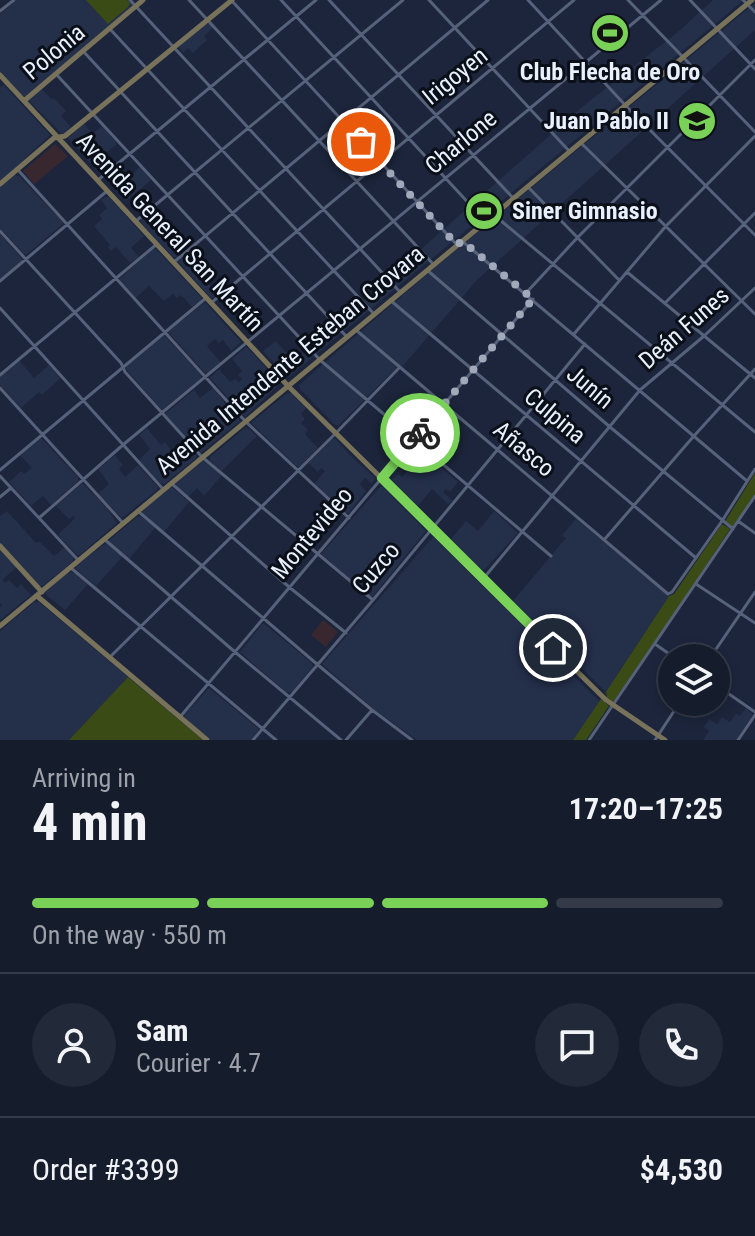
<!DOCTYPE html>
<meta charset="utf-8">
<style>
:root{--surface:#151c2c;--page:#222938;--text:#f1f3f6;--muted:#9da1a9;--line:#343a48;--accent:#79d158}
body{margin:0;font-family:"Roboto Condensed",sans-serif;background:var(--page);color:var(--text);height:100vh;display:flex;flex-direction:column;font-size:30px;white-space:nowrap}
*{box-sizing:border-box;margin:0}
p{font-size:26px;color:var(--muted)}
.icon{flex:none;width:44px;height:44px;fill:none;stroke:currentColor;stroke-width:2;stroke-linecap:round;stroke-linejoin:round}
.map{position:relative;height:740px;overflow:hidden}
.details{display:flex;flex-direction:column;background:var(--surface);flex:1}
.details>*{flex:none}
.buttons{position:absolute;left:658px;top:644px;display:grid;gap:16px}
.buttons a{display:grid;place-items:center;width:72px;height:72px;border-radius:50%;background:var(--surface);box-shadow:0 4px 12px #0003,0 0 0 2px var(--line);font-size:40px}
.pin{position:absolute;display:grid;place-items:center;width:68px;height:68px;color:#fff;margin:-34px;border:4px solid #fff;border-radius:50%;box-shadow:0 2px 8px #0007}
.courier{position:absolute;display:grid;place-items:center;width:80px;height:80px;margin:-40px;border:6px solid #79d158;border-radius:50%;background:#fff;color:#222;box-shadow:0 2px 10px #0007}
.head em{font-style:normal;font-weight:700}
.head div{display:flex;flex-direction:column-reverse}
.head{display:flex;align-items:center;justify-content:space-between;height:136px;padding:0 32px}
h1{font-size:52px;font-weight:700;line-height:60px}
.bar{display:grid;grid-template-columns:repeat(4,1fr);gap:12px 8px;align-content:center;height:96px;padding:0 32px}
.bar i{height:10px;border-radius:6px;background:var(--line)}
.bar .active{background:var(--accent)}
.bar p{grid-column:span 4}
.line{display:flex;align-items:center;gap:20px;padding:0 32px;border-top:2px solid var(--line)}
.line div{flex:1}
.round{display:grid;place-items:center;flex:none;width:84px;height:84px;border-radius:42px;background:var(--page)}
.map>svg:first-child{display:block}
.built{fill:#242f4a}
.education{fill:#392730}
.green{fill:#3b4b15}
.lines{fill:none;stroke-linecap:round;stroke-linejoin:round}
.street{stroke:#56617a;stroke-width:3}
.secondary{stroke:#78725a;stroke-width:5}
.done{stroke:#a1a9ba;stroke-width:8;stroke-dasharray:0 14.4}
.route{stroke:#79d158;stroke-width:10}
.labels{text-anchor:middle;stroke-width:6;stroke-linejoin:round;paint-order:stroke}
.street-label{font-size:24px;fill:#e9f0fe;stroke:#0b0f18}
.poi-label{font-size:24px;font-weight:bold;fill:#e9f0fe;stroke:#0b0f18}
</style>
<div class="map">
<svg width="755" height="740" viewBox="0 0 755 740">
<rect width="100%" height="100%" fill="#1c253b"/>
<!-- built -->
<path class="built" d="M17,0h112l4,5 -1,3 -108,89 -24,-26v-57z
M713,0h31l-455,377 -3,-1 -23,-25 13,-10 13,15 6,-3 4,4 283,-250 97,-76z
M755,3v27l-278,250 -75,87 -3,-2 -60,60h-4l-35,-36 -1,-4 135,-117z
M205,24h5l3,4 -9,8 3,4 -14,13 -5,-5 -5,5 -5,-7z
M4,85l46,50 -50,47v-95z
M41,88l10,11 3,-1 12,13 -5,5 10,11 -6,6h-4l-32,-32v-2z
M84,124l9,10 9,-8 15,18 -16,13 2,4 -5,5 6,4 -4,4 -32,-36z
M140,167l11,13 -25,21 -11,-11z
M14,175l5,1 44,46v2l-36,30h-3l-24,-26v-41z
M106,197h3l35,39 -13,12 8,9 -9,6 -14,-16 -5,4 -3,-4 2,-2 -16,-19 8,-7 -3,-4 8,-7 -6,-8z
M146,215l8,9 8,-7 15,16 -8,7 11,13 -4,5 -3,-1 -32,-34v-4z
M0,234l23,26 -23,20z
M156,249l45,48v3l-9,7 -11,-12 -4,3 -4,-4 -9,7 -15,-15 -13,12 -16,-17v-3l32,-28z
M185,254l4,5 3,-2 3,4 5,-4 15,18 -8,7 11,12 -5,4 -3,-1 -32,-35z
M205,302l36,40 -10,9 -8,-11 -4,3 -4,-4 -8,7 14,17 -12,10h-4l-37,-41z
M163,336h2l36,39v3l-39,32 -38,-43z
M245,348h3l31,34v3l-34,32 -35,-39 9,-9 11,13 5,-3 4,3 3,-3 -4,-4 4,-4 -10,-12z
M19,360l15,18 15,-13 12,13 -19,17 -3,-3 -18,16 -21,-23v-9z
M213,388l27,33 -39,32 -36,-39 29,-24 6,8z
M287,393h4l15,15 -5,6 4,5 -4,4 7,7 -3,4 13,14 -19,19 -4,-2 -44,-42z
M147,428l14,17 4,-3 7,9 4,-4 7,8 8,-6 5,7v2l-31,26 -5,-1 -21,-23 11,-11 -11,-14z
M245,428l4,1 8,7 -35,35 -12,-10v-4z
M41,438l37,39v4l-27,24 -8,-9 -12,10 -22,-24 12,-11 3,3 8,-6 -12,-13z
M333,439h3l14,16 25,23 -3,6 -7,-6 -5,6 6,7 -18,23 -34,-30 11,-13 -4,-3 -3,4 -10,-9z
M115,455l8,10 -4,4 6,8 13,-12 20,22 -1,3 -35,28 -24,-24 11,-10 -11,-15z
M429,457l29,25 -8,10 -4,-3 -3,3 10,9 -5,3 -16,-15 -14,17 -26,-26 6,-6 4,3 7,-8 6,5z
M203,461l19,14 -18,21 -7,-8 -9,9 -12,-10v-5z
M82,483l24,24 11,16 -37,32h-3l-19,-20 17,-17 -2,-2 -4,3 -13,-13z
M170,487l3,1 16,14 -25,30 -21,-18v-2l1,-4z
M380,487h3l43,44 -53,65h-3l-49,-42z
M7,511l29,32 3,-2 15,15 11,-9 8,10v4l-29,24 -4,1 -40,-43v-27z
M494,511l24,22 -33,36 -4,1 -30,-31 15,-18 12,10z
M137,517h5l13,11 -26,31 -19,-16 -1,-3z
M576,519l93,77 -63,96 -93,-91 53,-63 -4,-3z
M433,537l167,165 -27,38h-156l-42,-30 -53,-46z
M107,544l16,12 -27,30 -20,-17v-3l27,-21z
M0,549l17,18 -15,13 3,3 4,-3 8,8 4,-4 10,11 -31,25v-13l2,-2 -2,-2z
M68,572l7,1 13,11 -23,26 -19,-15v-4z
M34,602h5l89,75 -59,63h-69v-109z
M263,623l49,40 1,3 -21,26h-6l-46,-40z
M209,688l49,40v3l-7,9h-41l-25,-22 -1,-3z
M746,708l7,7 -17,25h-33l6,-9 -5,-4 5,-8 8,5 5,-7 8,5 6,-8 4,2z"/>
<!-- education -->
<path class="education" d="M55,144l13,12 -34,28 -11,-13z
M323,620l15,12 -12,15 -15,-12z"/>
<!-- green -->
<path class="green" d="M86,0h41l3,3 -2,4 -20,17z
M755,473v21l-23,33 -6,-5v-2z
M722,524l8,5 -50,76 -67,97 -6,-4 -1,-6 63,-96 5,-2z
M128,677l75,63h-134z
M601,699l8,7 -23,34h-13z"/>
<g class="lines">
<!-- street -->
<path class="street" d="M130,0l270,292
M189,0l245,265
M281,0l205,222
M329,0l185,199
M429,0l141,152
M528,0l98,106 129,129
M628,0l127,132
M690,0l65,69
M743,0l12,12
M232,1l225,244
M0,11l14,-11
M110,29l264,285
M83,51l263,285
M56,74l264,286 231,196
M581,143l174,171
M18,170l228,252 103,96
M98,180l218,-180
M528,187l91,93
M494,215l261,217
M136,221l267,-221
M0,231l121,132 4,9 77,85 171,143
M462,241l285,240
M174,262l314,-262
M427,270l183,157 123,102
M627,272l128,106
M0,281l107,-90
M526,293l52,-56 177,-177
M390,300l306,258
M211,303l363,-303
M665,303l90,-90
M0,308l163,181
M356,330l312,264 4,-2 50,-71 33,-52
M574,334l92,-108 89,-90
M0,375l157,-131
M0,388l123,135
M0,470l206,-172
M0,476l79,85
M171,483l118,104 57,46
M0,497l11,-9
M139,512l179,153 54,45 40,30
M39,518l85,-74 537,-444
M738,521l17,12
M104,539l131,113 106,88
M604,540l89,-103 62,-68
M71,568l205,172
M483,579l157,-189 64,-54 51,-48
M696,584l59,39
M655,644l20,14
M111,656l225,-223 63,-65
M710,658l45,-66
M716,685l39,27
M180,717l353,-418
M253,740l120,-140 212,-256
M346,740l26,-30
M589,740l166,-244
M655,740l25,-38
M738,740l17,-25"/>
<!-- secondary -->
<path class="secondary" d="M0,75l289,312 317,313 59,40
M25,100l118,-100
M0,184l54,-46 11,-2 167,-136
M0,546l42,46
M37,596l170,144
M0,626l752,-626"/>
</g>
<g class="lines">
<!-- done -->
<path class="done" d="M361,142l96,103 5,-4 71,58 -113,134"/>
<!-- route -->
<path class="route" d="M420,433l-38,45 171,170"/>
</g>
<!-- icons -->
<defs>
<g id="stadium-disc" transform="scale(2)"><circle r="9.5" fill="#79d158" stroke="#0b0f18"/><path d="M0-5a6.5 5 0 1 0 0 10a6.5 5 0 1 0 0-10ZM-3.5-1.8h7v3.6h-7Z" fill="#111"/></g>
<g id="university-disc" transform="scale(2)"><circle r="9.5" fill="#79d158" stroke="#0b0f18"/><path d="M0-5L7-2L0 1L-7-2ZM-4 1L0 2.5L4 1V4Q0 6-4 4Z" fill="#111"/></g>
</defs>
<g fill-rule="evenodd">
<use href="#stadium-disc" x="610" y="33"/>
<use href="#university-disc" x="697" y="121"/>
<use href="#stadium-disc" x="484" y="211"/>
</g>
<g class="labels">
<!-- street labels -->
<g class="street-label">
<text transform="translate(54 52) rotate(-40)" y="8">Polonia</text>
<text transform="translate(455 76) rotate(-39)" y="8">Irigoyen</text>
<text transform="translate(461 142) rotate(-40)" y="8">Charlone</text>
<text transform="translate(170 232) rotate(47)" y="8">Avenida General San Martín</text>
<text transform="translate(684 328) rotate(-41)" y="8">Deán Funes</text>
<text transform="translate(290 360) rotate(-40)" y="8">Avenida Intendente Esteban Crovara</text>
<text transform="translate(590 387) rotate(40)" y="8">Junín</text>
<text transform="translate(555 416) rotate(40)" y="8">Culpina</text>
<text transform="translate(524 449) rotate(40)" y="8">Añasco</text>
<text transform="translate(312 533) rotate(-50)" y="8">Montevideo</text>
<text transform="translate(376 568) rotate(-50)" y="8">Cuzco</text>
</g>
<!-- poi labels -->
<g class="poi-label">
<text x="610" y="80">Club Flecha de Oro</text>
<text x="669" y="129" text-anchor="end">Juan Pablo II</text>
<text x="512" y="219" text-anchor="start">Siner Gimnasio</text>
</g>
</g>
</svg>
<div class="buttons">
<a><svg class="icon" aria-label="layers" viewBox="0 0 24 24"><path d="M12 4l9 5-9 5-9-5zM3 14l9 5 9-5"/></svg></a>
</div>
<div class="pin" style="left:361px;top:142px;background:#ea580c"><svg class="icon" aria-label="bag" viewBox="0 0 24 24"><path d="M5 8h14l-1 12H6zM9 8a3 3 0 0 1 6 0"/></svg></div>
<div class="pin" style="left:553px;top:648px;background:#1f2937"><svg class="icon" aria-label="home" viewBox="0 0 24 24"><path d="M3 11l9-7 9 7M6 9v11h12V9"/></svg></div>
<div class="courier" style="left:420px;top:433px"><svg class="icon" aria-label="bike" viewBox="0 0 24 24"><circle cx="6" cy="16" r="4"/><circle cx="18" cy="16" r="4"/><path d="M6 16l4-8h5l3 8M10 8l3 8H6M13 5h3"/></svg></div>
</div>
<section class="details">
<div class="head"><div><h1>4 min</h1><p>Arriving in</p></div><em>17:20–17:25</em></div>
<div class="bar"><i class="active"></i><i class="active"></i><i class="active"></i><i></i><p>On the way · 550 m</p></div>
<div class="line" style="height:144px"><a class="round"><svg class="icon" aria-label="person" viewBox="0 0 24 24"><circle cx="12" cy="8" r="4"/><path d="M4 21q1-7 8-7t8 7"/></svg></a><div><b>Sam</b><p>Courier · 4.7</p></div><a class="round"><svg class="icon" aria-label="chat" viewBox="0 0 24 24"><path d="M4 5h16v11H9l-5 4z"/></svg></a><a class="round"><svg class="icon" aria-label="phone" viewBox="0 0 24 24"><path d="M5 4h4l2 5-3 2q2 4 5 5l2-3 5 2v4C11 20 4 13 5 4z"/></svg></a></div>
<div class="line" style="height:104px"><div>Order #3399</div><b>$4,530</b></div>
</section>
